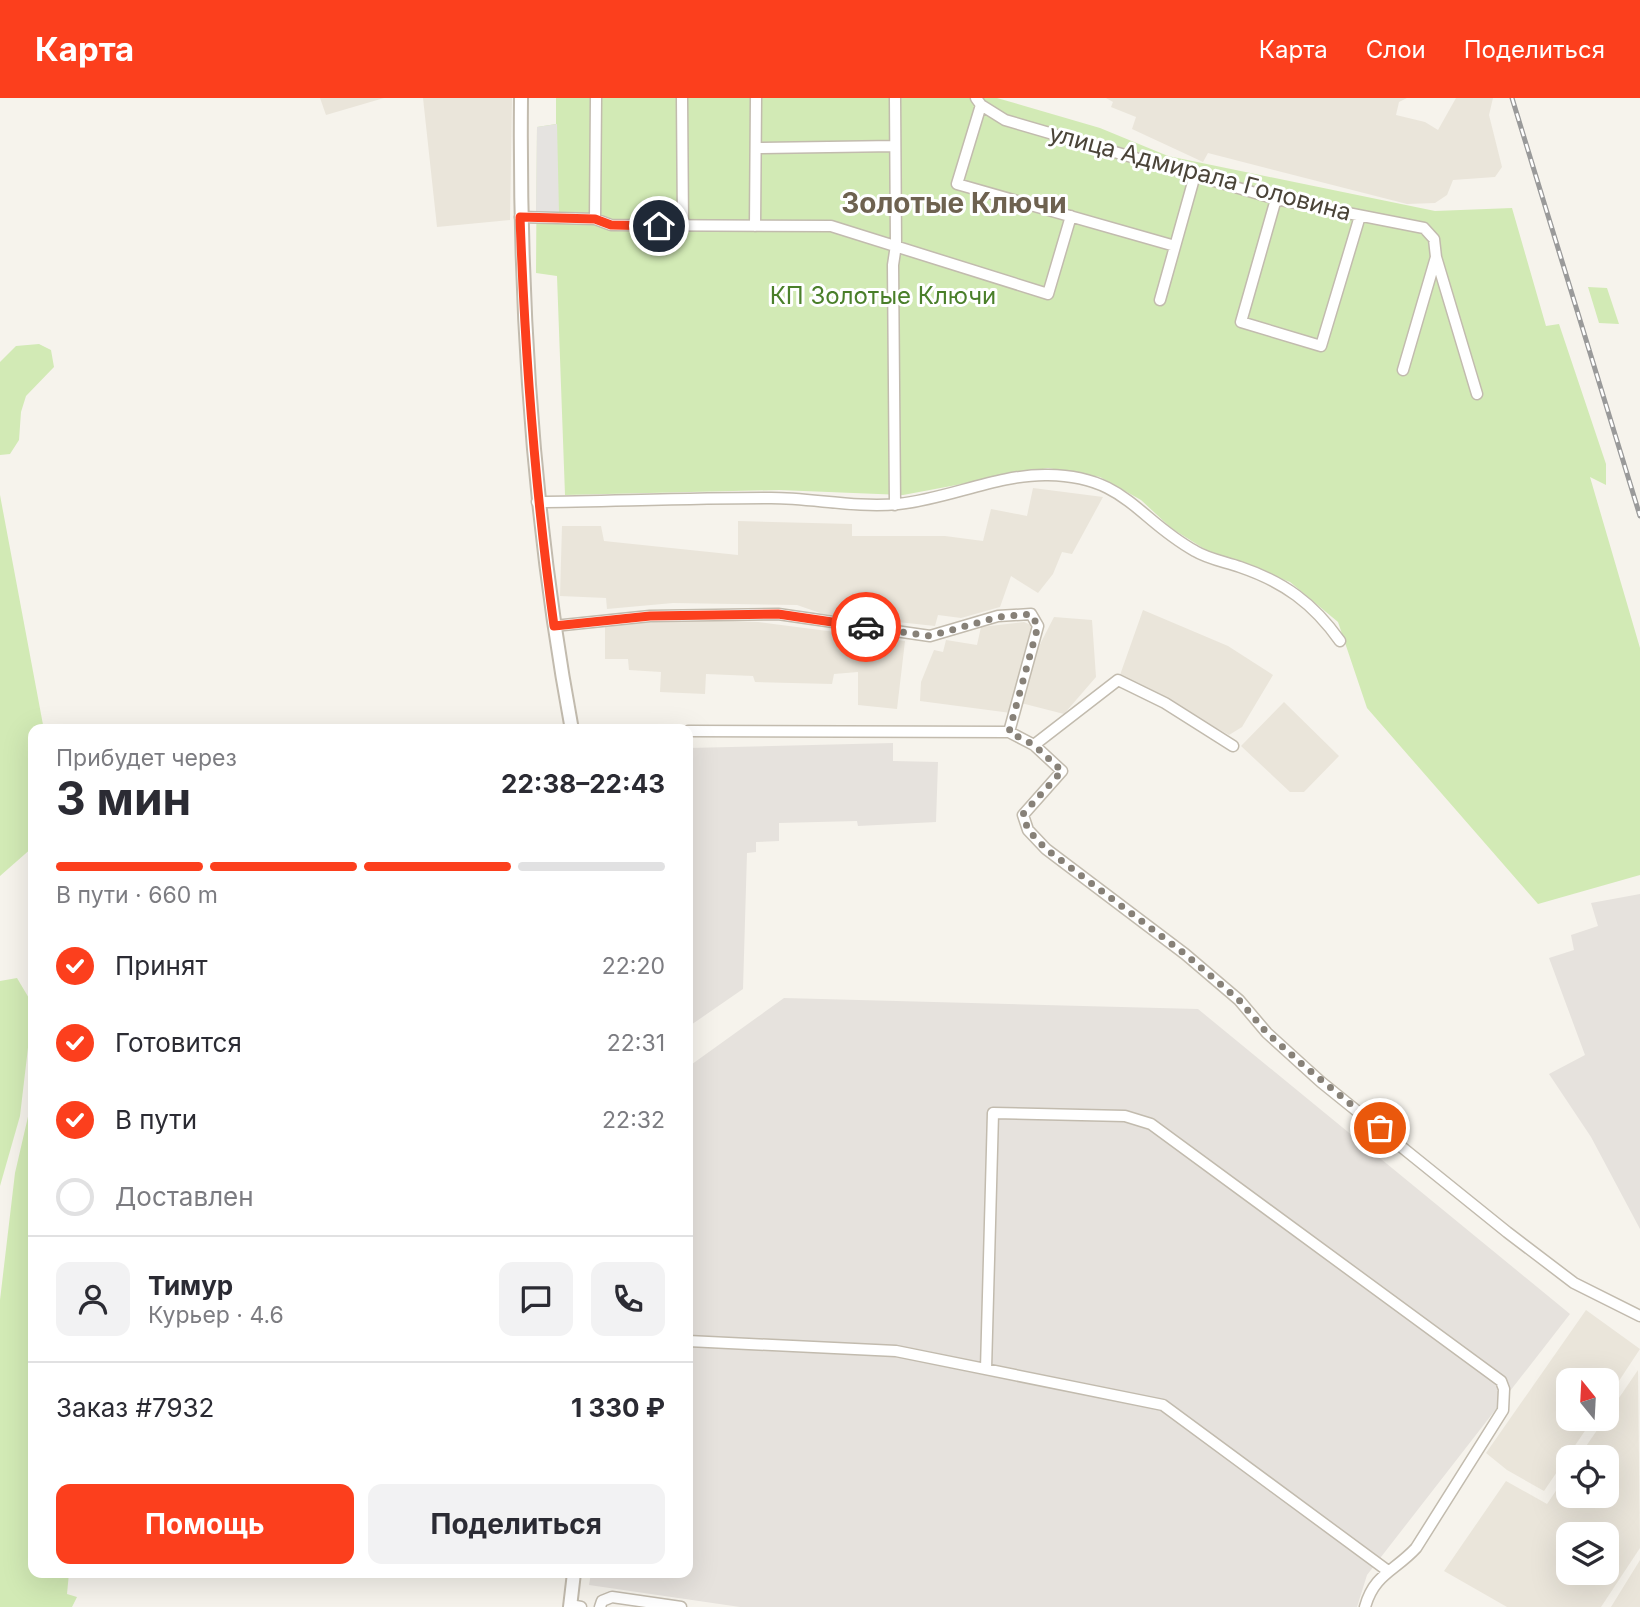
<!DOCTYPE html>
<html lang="ru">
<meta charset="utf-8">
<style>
:root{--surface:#fff;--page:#f2f2f3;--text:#2b2b33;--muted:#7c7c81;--line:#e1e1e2;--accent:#fc3f1d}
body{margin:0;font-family:Inter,sans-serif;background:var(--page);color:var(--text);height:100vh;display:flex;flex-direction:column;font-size:26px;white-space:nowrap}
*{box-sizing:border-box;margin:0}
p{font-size:23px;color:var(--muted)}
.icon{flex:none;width:38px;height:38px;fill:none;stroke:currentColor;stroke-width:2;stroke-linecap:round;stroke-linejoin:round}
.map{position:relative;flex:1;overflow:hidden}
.sheet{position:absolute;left:28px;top:626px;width:665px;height:854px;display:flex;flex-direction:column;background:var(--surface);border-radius:14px;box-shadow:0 7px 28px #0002}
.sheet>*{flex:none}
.needle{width:46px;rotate:342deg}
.controls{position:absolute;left:1556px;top:1270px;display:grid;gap:14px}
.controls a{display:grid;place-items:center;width:63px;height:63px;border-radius:14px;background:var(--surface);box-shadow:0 7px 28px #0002;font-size:35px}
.pin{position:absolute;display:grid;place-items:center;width:60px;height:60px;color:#fff;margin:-30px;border:4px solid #fff;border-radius:50%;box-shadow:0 2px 7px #0007}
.courier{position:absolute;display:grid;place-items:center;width:70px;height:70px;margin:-35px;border:5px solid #fc3f1d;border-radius:50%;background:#fff;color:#222;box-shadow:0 2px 9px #0007}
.summary em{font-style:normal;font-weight:700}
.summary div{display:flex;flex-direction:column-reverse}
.summary{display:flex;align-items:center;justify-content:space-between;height:119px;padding:0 28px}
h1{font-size:46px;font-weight:700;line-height:52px}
.bar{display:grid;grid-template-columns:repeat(4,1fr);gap:10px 7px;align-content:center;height:84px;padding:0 28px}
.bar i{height:9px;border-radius:5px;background:var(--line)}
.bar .current{background:var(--accent)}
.bar p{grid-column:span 4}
.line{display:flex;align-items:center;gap:18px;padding:0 28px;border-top:2px solid var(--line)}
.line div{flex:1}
.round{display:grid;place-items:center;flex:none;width:74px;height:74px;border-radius:14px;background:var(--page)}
ol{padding:0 28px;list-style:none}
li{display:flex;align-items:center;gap:21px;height:77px}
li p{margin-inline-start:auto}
li .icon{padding:7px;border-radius:50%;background:var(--accent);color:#fff;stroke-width:4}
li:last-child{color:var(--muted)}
li i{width:38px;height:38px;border:4px solid var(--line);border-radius:50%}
.primary-button{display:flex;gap:14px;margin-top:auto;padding:14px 28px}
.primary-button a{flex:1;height:80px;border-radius:14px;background:var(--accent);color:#fff;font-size:28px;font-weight:700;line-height:80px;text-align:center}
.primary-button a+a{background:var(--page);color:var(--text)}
header{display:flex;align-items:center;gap:42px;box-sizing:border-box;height:98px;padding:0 35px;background:var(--accent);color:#fff}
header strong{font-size:33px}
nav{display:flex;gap:38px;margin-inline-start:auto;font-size:24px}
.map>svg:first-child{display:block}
.residential{fill:#eae5da;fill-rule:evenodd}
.industrial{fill:#e6e2dd}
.green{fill:#d2eab5}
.parking{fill:#e5e3e0}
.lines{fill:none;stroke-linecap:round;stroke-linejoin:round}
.minor-casing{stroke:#c2bbae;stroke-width:13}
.tertiary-casing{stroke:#c2bbae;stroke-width:16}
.minor{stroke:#fff;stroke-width:10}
.tertiary{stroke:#fff;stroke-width:12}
.rail-casing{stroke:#9a9a9a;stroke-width:5}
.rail{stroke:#fff;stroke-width:2.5;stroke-dasharray:8;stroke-linecap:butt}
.done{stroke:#878178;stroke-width:7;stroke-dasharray:0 12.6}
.route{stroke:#fc3f1d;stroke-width:9}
.labels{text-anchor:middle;stroke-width:6;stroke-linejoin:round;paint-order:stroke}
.street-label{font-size:24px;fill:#4b4439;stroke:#fff}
.park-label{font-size:24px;fill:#4a7f2a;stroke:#fff}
.quarter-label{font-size:28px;font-weight:bold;fill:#6e6250;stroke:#fff}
</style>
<header>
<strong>Карта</strong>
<nav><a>Карта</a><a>Слои</a><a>Поделиться</a></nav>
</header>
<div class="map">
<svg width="1640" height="1509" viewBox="0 0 1640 1509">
<rect width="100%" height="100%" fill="#f6f3ec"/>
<!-- residential -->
<path class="residential" d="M320,0h64l-58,17z
M423,0h89l-2,122 -73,7z
M1106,0h301l-8,4 -3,13 29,7 13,8 18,-32h37l-4,17 13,52 -7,10 -42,3 -6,15 -12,8 -28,1 -199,-51 -5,9 -71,-33 4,-12 -25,-10 2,-5z
M1033,390l70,9 -31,57 -10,-2 -9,22 -15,19 -27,-17 -11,31 -39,11 -23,-3 -3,11 -112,-12 -26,-9 -124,-2 -66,6 -1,-11 -46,-2 2,-70h39l3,15 134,14v-34l114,3v12h93l38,5 8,-32 36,7z
M1143,512l85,36 45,29 -31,52 -13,8 -109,-60z
M1054,519l38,3 4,57 -32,37 -43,-11 15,-51z
M683,521l75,3 147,19 -8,68 -39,-4v-33l-24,2 -2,10 -77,-2 -2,-6 -47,-2 -1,20 -45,-2 1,-20 -32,-2 -1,-11h-23v-32z
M1024,524l9,4 -22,87 -91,-12 1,-19 13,-32 9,2 3,-12 31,5 4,-18z
M1284,604l55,54 -35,36h-14l-49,-46z
M1586,1212l54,39 -33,50 -1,-18h-38v38h25l-49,72 -37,-21 -21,-17z
M1638,1272l2,178 -39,59h-94l-63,-36 62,-90 41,23 21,-31v23h38v-38h-28zM1568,1437h38v38h-38z
M1640,1462v47h-29z"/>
<!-- industrial -->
<path class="industrial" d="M893,645v18l45,1 -2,60 -78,4 -1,-5 -78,2v18l-23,1v10l-9,1 -4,136 -55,38v-279z
M1640,796v335l-49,-92 -42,-63 36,-19 -36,-97 25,-8 -3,-15 27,-9 -7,-23z
M784,900l414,11 372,305 -203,261 -10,32h-617l-151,-22 2,-12h97v-506z"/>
<!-- green -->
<path class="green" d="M556,0h441l103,30 68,28 267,55 77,-3 34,118 13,-2 47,140v21l-16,-8 50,171v227l-102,29 -171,-196 -29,-86 -48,-40 -84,-32 -35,-22 -30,-28 -41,-23 -52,-9 -145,27 -124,-5 -214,5 -8,-219 -21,-3 1,-146 19,-3z
M1588,189l19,1 12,36 -20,-1z
M39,246l12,6 3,17 -28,29 -5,16 -2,28 -9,14 -10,1v-93l16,-16z
M0,397l44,235h-11v117l-33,29z
M17,880l16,27 -13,111 -20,70v-205z
M33,997v478h36l-2,21 10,3 -5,10h-72v-307l15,-127z"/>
<!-- parking -->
<path class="parking" d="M557,26l2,89 -23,-1 1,-85z"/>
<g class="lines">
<!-- minor casing -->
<g class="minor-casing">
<path id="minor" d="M682,0l1,128
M895,0l1,147 -3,20 2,240
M976,0l5,7 24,15 271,79 148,29 10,11 2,18 41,137
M981,7l-24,79 218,62
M756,50l139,-2
M1276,101l-35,123 80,24 39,-130
M520,119l75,2 16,6 220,1 217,68 23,-78
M595,121l1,-121
M755,128l1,-128
M1160,202l35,-125
M1403,272l33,-113
M537,404c78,-1 156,-4 234,-4 41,0 85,10 127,6 50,-5 100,-30 150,-29 78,1 89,44 147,76 13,8 31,11 45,16 44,15 73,36 100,74
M554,528l96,-10 128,-2 152,22 68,-20 33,-2 7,12 -29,106
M688,633l321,1 25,13 28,26 -39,44 5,15 18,19 139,105 54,46 28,33 54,49 186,150 67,51 66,33
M1034,647l84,-65 47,23 68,43
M688,1243l208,10 267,54 225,166
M986,1271l7,-256 132,3 26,8 350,257 3,8 -1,21 -87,138c-21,23 -42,26 -51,59
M570,1507l11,2
M600,1509l2,-6 10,-4 69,10"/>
</g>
<!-- tertiary casing -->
<g class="tertiary-casing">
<path id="tertiary" d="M521,0c-2,212 12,423 51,632
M570,1509l4,-34"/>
</g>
<!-- minor -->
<use href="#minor" class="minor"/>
<!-- tertiary -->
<use href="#tertiary" class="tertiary"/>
<!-- rail casing -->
<g class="rail-casing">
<path id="rail" d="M1512,0l128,418"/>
</g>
<!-- rail -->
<use href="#rail" class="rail"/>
</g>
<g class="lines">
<!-- done -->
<path class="done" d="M866,529l64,9 68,-19 33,-3 7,12 -29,106 25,13 28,26 -39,43 5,16 18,19 139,105 54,46 28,33 36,32 77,63"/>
<!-- route -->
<path class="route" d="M659,128l-48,-1 -16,-6 -75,-2c5,138 15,273 34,409l96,-10 128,-2 88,13"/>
</g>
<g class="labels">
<!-- street labels -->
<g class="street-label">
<text transform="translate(1200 75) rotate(15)" y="8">улица Адмирала Головина</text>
</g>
<!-- park labels -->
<g class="park-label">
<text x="883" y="206">КП Золотые Ключи</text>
</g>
<!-- quarter labels -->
<g class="quarter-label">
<text x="954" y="115">Золотые Ключи</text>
</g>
</g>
</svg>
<div class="controls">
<a><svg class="needle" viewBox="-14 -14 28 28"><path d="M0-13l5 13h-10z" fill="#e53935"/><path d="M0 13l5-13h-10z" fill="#7c7c81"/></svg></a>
<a><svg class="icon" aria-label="locate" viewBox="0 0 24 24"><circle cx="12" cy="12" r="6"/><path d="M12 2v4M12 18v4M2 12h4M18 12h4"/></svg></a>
<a><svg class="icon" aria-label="layers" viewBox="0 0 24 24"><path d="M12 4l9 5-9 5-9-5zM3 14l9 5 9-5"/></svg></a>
</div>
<div class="pin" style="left:1380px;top:1030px;background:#ea580c"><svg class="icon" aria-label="bag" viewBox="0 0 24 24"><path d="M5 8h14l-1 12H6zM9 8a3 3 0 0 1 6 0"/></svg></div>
<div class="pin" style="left:659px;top:128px;background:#1f2937"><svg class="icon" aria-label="home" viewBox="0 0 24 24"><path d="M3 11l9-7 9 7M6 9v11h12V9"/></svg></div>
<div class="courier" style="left:866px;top:529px"><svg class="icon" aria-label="car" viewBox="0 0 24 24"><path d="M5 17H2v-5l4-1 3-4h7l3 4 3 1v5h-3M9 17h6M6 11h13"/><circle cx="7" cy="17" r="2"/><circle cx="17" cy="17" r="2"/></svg></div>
<section class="sheet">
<div class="summary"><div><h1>3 мин</h1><p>Прибудет через</p></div><em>22:38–22:43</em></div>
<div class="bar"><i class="current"></i><i class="current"></i><i class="current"></i><i></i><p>В пути · 660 m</p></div>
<ol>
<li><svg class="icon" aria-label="check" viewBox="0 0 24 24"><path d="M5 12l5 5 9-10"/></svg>Принят<p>22:20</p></li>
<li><svg class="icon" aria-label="check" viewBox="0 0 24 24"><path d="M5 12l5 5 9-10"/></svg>Готовится<p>22:31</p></li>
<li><svg class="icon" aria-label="check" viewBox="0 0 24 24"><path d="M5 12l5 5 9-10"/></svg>В пути<p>22:32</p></li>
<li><i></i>Доставлен</li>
</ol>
<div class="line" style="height:126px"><a class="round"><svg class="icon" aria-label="person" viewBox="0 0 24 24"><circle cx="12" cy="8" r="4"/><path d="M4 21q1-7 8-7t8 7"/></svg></a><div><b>Тимур</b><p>Курьер · 4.6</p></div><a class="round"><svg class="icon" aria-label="chat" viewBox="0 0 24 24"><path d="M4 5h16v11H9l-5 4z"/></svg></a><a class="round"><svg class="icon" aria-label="phone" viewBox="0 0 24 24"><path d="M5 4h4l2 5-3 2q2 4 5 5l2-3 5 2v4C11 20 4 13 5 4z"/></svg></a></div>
<div class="line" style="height:91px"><div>Заказ #7932</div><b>1 330 ₽</b></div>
<div class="primary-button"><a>Помощь</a><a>Поделиться</a></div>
</section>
</div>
